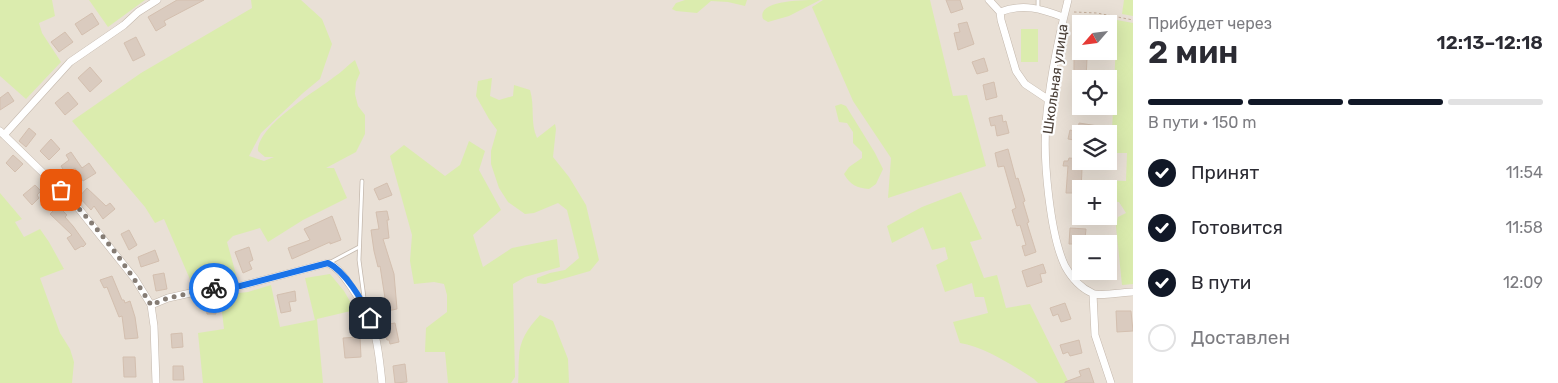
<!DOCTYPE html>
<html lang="ru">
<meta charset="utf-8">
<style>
:root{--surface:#fff;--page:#f2f2f3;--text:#2b2b33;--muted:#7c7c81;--line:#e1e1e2;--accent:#111827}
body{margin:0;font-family:Rubik,sans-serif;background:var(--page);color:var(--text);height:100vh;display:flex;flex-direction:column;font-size:19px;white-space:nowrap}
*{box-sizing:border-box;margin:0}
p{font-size:16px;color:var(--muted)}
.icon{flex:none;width:28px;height:28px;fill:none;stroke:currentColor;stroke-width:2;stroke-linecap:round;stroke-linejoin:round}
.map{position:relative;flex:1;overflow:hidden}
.sheet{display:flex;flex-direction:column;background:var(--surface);width:425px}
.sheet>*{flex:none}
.needle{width:32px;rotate:242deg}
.buttons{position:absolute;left:1072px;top:15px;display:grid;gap:10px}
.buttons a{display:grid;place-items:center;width:45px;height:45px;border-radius:0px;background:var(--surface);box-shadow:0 5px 20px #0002;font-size:25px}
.pin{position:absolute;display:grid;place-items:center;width:42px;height:42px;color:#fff;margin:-21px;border-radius:10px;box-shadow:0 2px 8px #0006}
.courier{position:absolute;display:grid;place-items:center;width:50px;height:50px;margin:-25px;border:4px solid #1a73e8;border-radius:50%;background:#fff;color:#222;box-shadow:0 1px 6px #0007}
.head em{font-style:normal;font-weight:600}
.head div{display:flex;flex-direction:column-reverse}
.head{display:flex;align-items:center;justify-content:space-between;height:85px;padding:0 15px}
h1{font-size:32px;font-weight:600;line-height:38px}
.bar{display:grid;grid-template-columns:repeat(4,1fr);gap:8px 5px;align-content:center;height:60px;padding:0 15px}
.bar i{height:6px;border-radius:4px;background:var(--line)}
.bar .current{background:var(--accent)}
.bar p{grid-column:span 4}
ol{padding:0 15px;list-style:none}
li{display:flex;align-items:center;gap:15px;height:55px}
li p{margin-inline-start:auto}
li .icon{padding:5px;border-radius:50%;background:var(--accent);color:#fff;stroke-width:4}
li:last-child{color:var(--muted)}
li i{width:28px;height:28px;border:2px solid var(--line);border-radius:50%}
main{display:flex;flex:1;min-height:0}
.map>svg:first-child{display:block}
.residential{fill:#e9e0d6;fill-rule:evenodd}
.green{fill:#dbecae}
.building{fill:#dacbbf;stroke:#d3bfaf}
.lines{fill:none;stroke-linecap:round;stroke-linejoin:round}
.lane-casing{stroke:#c4b8ad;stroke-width:4.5}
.street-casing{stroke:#c4b8ad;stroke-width:8}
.path{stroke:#c4ae9a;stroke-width:1;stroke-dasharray:2.5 2.5;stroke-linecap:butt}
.lane{stroke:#fff;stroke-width:3}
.street{stroke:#fff;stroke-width:7}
.done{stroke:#857c74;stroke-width:5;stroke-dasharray:0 9}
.route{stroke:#1a73e8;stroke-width:6}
.labels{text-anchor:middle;stroke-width:4.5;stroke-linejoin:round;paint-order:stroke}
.street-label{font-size:14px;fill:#493e36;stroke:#fff}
</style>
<main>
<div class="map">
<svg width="1133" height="383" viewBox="0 0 1133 383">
<rect width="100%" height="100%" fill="#f5efe8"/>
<!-- residential -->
<path class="residential" d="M0,0h1133v383h-1133zM1081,24h28v27h-28zM1081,79h28v27h-28zM1081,134h28v27h-28zM1081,189h28v27h-28zM1081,244h28v27h-28z"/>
<!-- green -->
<path class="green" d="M0,0h52l3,16 -16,7 3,10 19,29 -35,37 -26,-23z
M89,0h56l-37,27z
M251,0h50l21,19 10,25 -12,35 -17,14 -42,40 -12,23 15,5 10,-4h-9l-7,-6c0,-26 57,-59 76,-74 8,-5 14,-12 21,-17l5,13 -4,9 -1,12 3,12 7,9v19l-9,18 -30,16h8l13,30 -44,22 -35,22 -8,-14 -27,8 -6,6 10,36 -45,6 -28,-65 -9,4 -10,-16 -73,-86 69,-48 111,-65z
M685,0h62l-2,6 -17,-4 -17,-1 -14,12 -21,-2 -4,-2 4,-6z
M820,0l-31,16 -21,6 -5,-3c-7,-19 40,-19 57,-19z
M823,0h107l23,96 14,-1 19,71 -98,32 3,-40 -38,-57 -41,-94z
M1124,0h9v16l-11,-2z
M1117,20l16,3v261l-11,1 -6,-59 2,-9 8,-4 -7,-11 -10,-1v-12h-11v-9l28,1 1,-28h-16z
M1021,29h17v33h-17z
M492,78l-2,18 9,4 14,-4 1,-11 16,5c5,16 0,33 7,48l18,-14 1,5 -3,28 16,20 17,28 13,55 -9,11 -45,13 -8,-1v-5l13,-5 15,-3 14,-12 -12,-48 -9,-7 -24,10 -9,1 -17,-12 -9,-14 -8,-24v-13l6,-21 -8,-11 -13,-23 2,-15z
M841,104l5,2 29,47 8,16 -7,15 -7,5c-12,-1 -19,-4 -25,-15l5,-7 13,-9v-6l-9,-9v-11l-6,-9 -8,-1 -4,-16z
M469,141l16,10 -6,19 22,40 -28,25 10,32 29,-19 45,-9 3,28 -35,10 -12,7 2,93 -4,6h-63l-3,-31h-20l1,-24 21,-16v-17l-3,-11 -10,-2 -20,2 -4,-23 2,-26 -22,-79 14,-11 41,31 15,-11z
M961,192l21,47 -12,3 14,36 13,-3 9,33 24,-4 39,79h-31l-4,-4c-22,-14 -49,-32 -74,-36l-7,-21 35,-9 -4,-16h-9l-3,-14 -27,9 -9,-27 12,-6 -3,-12 -13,3 -9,-23 -31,16 -5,-17 35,-19z
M0,193l22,26 -7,3 9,15 16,-8 9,13 15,27 -24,9 20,55 10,16 4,13 -2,21h-72z
M330,274l14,17 11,19 -38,9 6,64h-120l-5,-50 26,-4 -4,-34 28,-3 23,-7 9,42 35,-7 -10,-42z
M540,315l13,6 15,38 1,24h-51c1,-9 0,-16 1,-25 0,-17 9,-30 21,-43z"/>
<!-- building -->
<path class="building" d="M177,0h27l-40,21 2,4 -10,6 -8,-14z
M946,0h14l3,9 -12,4z
M92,13l7,11 -17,11 -7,-11z
M967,22l7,22 -16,6 -4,-17 6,-1 -2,-8z
M65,32l8,10 -14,10 -8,-10z
M136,37l9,18 -12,6 -9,-18z
M1074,57l13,1 -1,21h-5v14h-7z
M984,58l4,13 -11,3 -5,-12z
M90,67l12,14 -12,11 -12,-14z
M994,82l3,15 -11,3 -3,-15z
M8,92l6,9 -14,9v-12z
M68,92l10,12 -13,11 -10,-12z
M1002,115l1,7 3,-1 3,12 -12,3 -2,-11 -4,1 -2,-8z
M1079,123l19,3 -1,8h-16v7l-13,-2 2,-9 8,2z
M29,128l7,6 -10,13 -7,-6z
M51,139l9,10 -11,11 -9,-9z
M1008,149l8,30 2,-1 7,23 -2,1 6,20 -2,1 9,29 -11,4 -3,-10 4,-1 -6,-20 -3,1 -5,-16 4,-2 -12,-42 -6,1 -3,-14z
M71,152l11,16 7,-5 7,10 -13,8 -8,-13 -9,6 -5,-8 8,-6 -3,-5z
M13,155l10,9 -8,8 -9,-9z
M1069,158l12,1v2h3v7h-2l-1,25h-15l2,-27h-5l1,-5h4z
M387,183l5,12 -13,5 -5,-11z
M35,185l6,6 -4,4 2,3 -7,7 -9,-10z
M87,188l19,18 4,-3 5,6 -12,10 -9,-13 -3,4 -12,-13z
M58,206l9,9 -2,2 8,9 13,18 -3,3 -1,-1 -7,4 -8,-12 5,-3 -22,-21z
M387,211l2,9h-2l2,18 -6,1 11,35 3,35 -10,2 -7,-45 -2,1 -4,-16 -3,-21 8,-1 -3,-17z
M332,216l9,24 -11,4v-2l-38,17 -4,-11 22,-8 -6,-11z
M1070,228l16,1 -1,10h-7l-1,5h-8z
M129,230l8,15 -8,5 -8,-16z
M249,247l4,13 -4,2 3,7 -9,4 -8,-21z
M155,250l4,11 -18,6 -3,-10z
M1043,264l3,9 -6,1 2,8 -15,5 -5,-16z
M164,273l3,16 -11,2 -3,-16z
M112,276l10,24h2l1,3 5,-2 5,16 3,21 -13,1 -3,-23 -3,1 -12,-30 -3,1 -4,-8z
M295,291l1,10 -7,1 2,9 -10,2 -4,-18z
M206,302h10v12h-9z
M1065,303l6,16 -10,3 -3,-8 -5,2 -3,-8z
M1116,311h15l2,20 -16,1z
M395,323l4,19 -9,2 -1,-4h-2l-4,-15z
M182,333l1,14 -11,1 -1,-14z
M360,337l1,20 -16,1 -2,-20z
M1079,340l3,13 -12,3 -2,-4 -5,2 -3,-9z
M123,357h12l1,20h-12z
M405,364l2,18 -12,1 -2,-17z
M173,366h10l1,14h-11z
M1089,368l5,15h-29v-1l16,-6 -2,-5z"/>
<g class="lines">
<!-- lane casing -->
<g class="lane-casing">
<path id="lane" d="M1038,0v8
M362,181l-3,79 6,45
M329,263l30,-16"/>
</g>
<!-- street casing -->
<g class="street-casing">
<path id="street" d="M989,0l11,12c23,-9 42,-3 63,5
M1068,0c-10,40 -19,82 -22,124 -3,35 4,111 19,142 6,11 16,22 27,27 7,4 32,-1 41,-1
M1000,12l1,8 15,51 9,13 24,16
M0,131l75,73 60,75 16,26 3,21 2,57
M4,135l66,-73 54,-37 14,-13 19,-12
M1093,294l2,41 16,48
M151,305l17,-7 36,-8 36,-4 88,-23c11,5 17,15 24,25 24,35 26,54 30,95"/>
</g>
<!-- path -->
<path class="path" d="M1074,12l23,1 36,7"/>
<!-- lane -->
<use href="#lane" class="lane"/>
<!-- street -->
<use href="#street" class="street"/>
</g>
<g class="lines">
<!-- done -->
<path class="done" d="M61,190c33,32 66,76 90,115l17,-7 46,-10"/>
<!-- route -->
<path class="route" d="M214,288l26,-2 88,-23c17,8 35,38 42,55"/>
</g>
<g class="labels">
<!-- street labels -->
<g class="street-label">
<text transform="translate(1055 79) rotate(-82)" y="5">Школьная улица</text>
</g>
</g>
</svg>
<div class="buttons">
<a><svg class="needle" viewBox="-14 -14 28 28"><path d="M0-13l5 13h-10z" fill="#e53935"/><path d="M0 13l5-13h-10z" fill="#7c7c81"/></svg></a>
<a><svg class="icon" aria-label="locate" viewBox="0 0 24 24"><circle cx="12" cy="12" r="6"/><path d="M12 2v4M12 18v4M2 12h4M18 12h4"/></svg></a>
<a><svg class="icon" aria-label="layers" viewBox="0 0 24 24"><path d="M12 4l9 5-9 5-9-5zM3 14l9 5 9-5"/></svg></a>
<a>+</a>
<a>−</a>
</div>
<div class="pin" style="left:61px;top:190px;background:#ea580c"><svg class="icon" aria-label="bag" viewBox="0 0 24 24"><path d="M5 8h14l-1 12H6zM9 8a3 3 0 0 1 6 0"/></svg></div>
<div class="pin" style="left:370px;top:318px;background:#1f2937"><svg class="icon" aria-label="home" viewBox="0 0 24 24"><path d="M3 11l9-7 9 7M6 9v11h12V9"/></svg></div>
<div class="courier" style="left:214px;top:288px"><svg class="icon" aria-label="bike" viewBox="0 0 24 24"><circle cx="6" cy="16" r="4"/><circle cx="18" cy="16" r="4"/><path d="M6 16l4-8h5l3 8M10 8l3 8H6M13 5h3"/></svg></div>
</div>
<section class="sheet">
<div class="head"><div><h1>2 мин</h1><p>Прибудет через</p></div><em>12:13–12:18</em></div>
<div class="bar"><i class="current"></i><i class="current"></i><i class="current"></i><i></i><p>В пути · 150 m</p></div>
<ol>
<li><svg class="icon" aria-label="check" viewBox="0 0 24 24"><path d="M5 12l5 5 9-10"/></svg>Принят<p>11:54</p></li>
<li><svg class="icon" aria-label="check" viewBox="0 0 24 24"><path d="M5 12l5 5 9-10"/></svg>Готовится<p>11:58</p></li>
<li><svg class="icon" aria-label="check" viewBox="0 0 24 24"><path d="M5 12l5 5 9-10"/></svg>В пути<p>12:09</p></li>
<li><i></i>Доставлен</li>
</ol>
</section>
</main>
